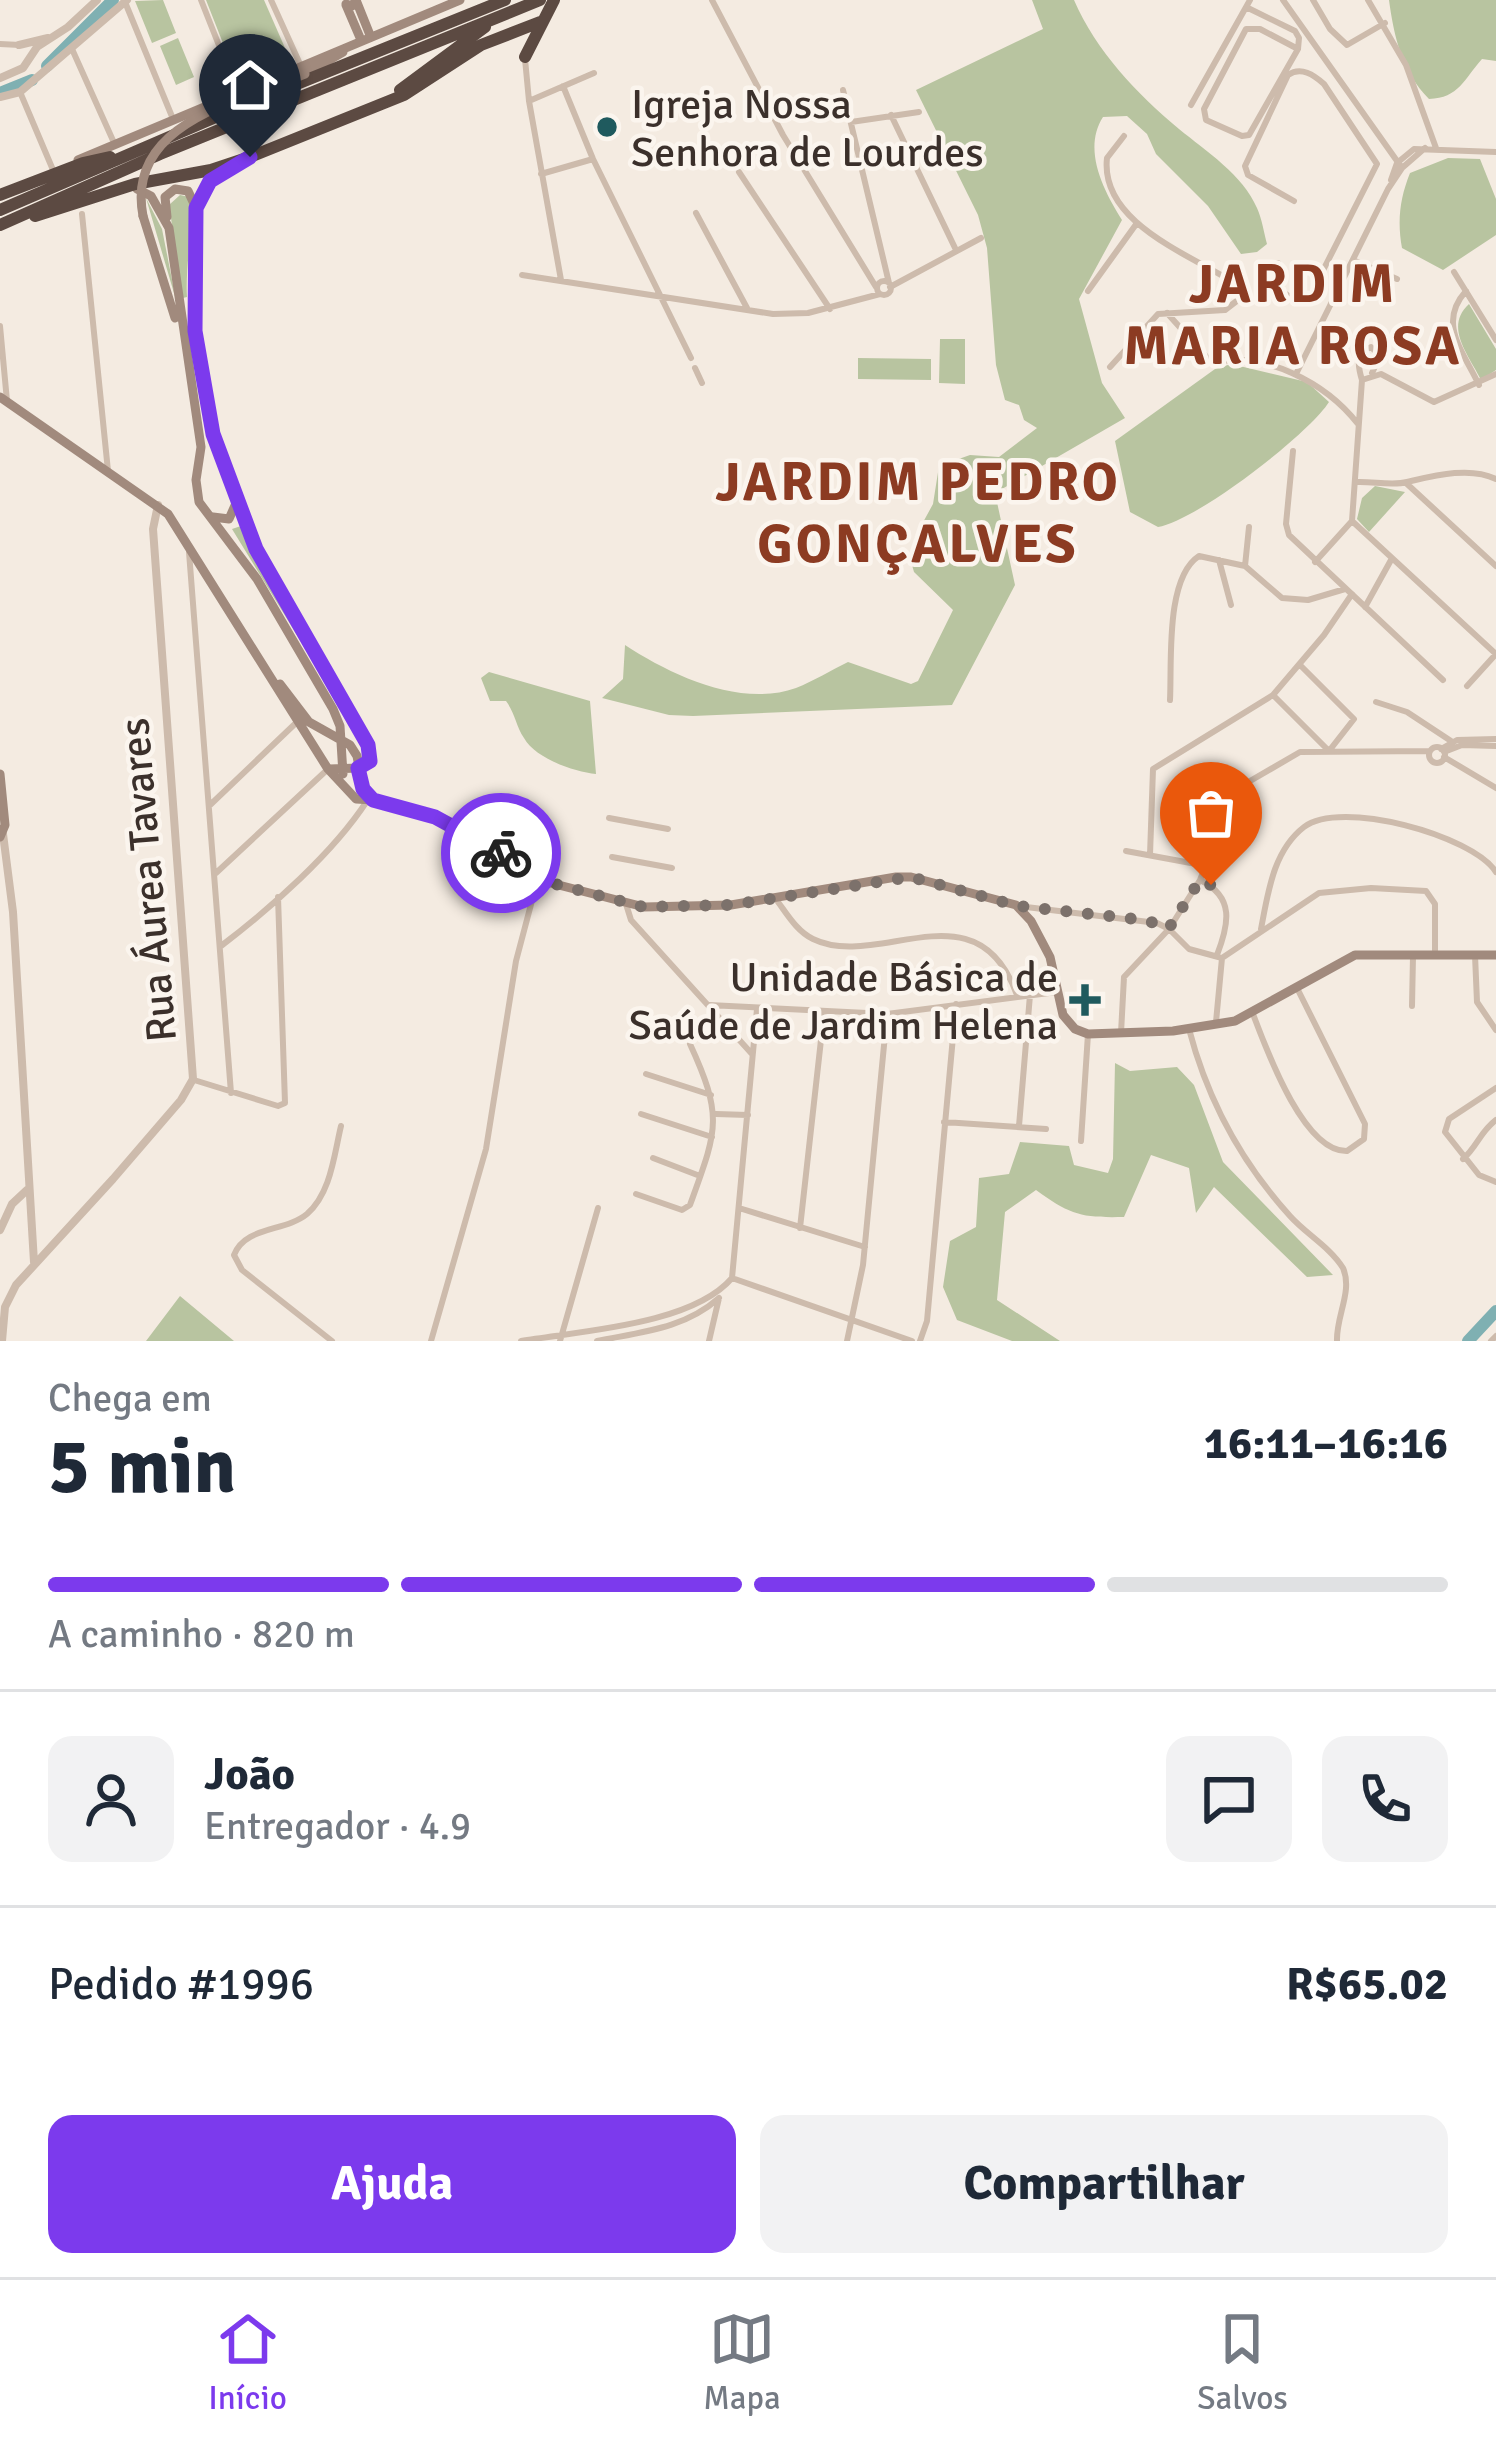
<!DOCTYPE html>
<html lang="pt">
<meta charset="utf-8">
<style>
:root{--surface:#fff;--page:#f2f2f3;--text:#1f2937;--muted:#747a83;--line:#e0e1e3;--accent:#7c3aed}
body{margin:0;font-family:Signika,sans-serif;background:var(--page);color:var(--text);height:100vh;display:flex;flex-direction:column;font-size:45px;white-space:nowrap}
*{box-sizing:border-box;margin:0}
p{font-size:39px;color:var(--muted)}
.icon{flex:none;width:66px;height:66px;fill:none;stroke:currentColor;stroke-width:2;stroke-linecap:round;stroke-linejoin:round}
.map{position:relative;height:1341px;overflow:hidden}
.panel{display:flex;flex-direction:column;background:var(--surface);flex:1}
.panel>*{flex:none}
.pin{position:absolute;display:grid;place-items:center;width:102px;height:102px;color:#fff;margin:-123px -51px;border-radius:50% 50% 50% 0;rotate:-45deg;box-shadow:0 0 12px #0007}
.pin .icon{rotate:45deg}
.courier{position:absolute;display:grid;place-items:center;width:120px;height:120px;margin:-60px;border:9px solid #7c3aed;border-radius:50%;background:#fff;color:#222;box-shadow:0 3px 15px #0007}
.head em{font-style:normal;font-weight:700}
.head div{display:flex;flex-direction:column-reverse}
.head{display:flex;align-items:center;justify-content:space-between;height:204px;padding:0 48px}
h1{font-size:78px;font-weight:700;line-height:90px}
.bar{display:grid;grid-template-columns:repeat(4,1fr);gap:18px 12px;align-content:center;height:144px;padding:0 48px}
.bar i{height:15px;border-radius:9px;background:var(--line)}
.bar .current{background:var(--accent)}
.bar p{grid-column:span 4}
.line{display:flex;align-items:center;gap:30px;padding:0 48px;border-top:3px solid var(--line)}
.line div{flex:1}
.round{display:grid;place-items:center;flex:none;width:126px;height:126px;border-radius:24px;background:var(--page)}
.cta{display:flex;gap:24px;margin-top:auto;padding:24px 48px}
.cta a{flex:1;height:138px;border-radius:24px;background:var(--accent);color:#fff;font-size:48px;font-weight:700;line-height:138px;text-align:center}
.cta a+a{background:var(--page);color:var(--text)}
.menu{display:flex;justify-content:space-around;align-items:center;height:168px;border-top:3px solid var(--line);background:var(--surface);font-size:33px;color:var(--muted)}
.menu a{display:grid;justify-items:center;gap:6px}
.menu .current{color:var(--accent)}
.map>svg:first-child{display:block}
.green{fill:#b8c4a0}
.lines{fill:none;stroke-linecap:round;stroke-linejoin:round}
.river{stroke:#7fb0b2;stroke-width:12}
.minor{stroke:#cdbbac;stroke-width:6}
.tertiary{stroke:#cdbbac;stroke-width:8}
.secondary{stroke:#a18a7d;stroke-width:9}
.motorway{stroke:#5c4a42;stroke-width:12}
.secondary-bridge{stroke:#a18a7d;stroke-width:9}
.done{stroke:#7c716b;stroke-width:12;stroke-dasharray:0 21.6}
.route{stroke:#7c3aed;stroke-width:15}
.poi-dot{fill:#1f5a5e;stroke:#fbf5ee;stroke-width:4.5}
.labels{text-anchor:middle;stroke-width:9;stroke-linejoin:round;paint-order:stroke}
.poi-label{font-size:42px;fill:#3b302b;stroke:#fbf5ee;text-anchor:start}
.street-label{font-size:42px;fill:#3b302b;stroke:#fbf5ee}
.district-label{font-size:54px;font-weight:bold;letter-spacing:3px;fill:#8c3b22;stroke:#fbf5ee}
</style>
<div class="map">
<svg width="1496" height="1341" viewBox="0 0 1496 1341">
<rect width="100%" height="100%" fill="#f4ebe1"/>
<!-- green -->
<path class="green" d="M163,0l13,33 -24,10 -17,-42z
M206,0h58l28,64 -53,20z
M1032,0h42c22,51 63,94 105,129 27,22 64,46 78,79 5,11 7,25 10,36l-10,8 -16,2 -33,-48 -52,-52 -9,-20 -20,-18 -24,1c-21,33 1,74 19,103l-43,79 23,84 23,35 -130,75 20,92 -63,120 -259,11 -24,-1 -67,-17 21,-19 2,-34c46,30 115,63 171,43 18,-7 35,-18 52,-26l63,22 7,-3 35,-71 -39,-38 -4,-14 5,-21 18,-33 6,-38 31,-11 29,2 38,-29 -13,-8 -5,-15 -14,-5 -9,-35 -9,-117 -9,-33 -62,-125 127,-61z
M1389,0h107v61l-14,-2c-18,20 -23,39 -53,40 -27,-27 -35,-62 -40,-99z
M178,38l16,39 -18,8 -16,-39z
M1448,158l32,1 16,40v36l-53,35 -41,-22c-5,-27 -2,-50 8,-75z
M180,195l9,2c5,32 -4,67 -2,100l-4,1 -14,-93z
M146,198l16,31 14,71z
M1469,304l27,45v21l-15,10c-13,-26 -37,-53 -12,-76z
M940,339h25v45l-26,-1z
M858,358l73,1v21l-73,-1z
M1231,364l76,18 22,20c-21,33 -133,119 -171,125l-28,-15 -15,-71 100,-72z
M1375,486l30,6 -36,40 -12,-13 5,-21z
M244,525l106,197 -118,-193z
M489,672l101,29 6,73c-22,-2 -61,-16 -72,-36 -8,-12 -9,-25 -18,-37h-16l-9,-23z
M1115,1063l15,8 47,-4 17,18 29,77 110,113 -26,2 -93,-90 -18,26 -7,-45 -38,-13 -27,62c-42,1 -54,-2 -88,-27l-31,22 -8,88 63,41h-48l-55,-21 -14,-33 7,-46 26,-14 3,-49 30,-4 11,-32 49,4 5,19 34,8 5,-14z
M180,1296l54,45h-88z"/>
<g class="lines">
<!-- river -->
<path class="river" d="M47,66l66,-66
M0,93l32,-13
M1468,1341l28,-30"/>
<!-- minor -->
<path class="minor" d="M201,0l36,91
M271,0l29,64
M712,0l71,135 93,152
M1283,0l119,168
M1313,0l17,29 17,16 38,-22
M1368,0l38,65 30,83
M125,2l48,117
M1246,7l49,24 4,7 -1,11 -49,86 -7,1 -36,-16 -2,-11 42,-80h14l38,20
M0,44l20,1
M72,49l43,96
M525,59l4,42 32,179
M563,86l30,73 98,199
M843,90l46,193
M20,92l33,78
M529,101l65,-28
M1191,105l59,-105
M891,115l65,135
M851,122l68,-10
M739,172l91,137
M541,174l52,-15
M1391,180l6,-17 17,-14 82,3
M696,213l51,95
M82,214l26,257
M1353,260l44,19
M1278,263l-5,22 24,17 11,-2 69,-136 -53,-80c-10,-9 -23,-18 -36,-9l-43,91 3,9 46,26
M1454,272l42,68
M522,275l251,39 35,-1 72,-19
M877 288a7 7 0 1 1 14 0a7 7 0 1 1-14 0Z
M890,287l91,-49
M1088,291l49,-68
M1466,291c-29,32 -3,60 13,94
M1167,313l45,50c52,-13 114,20 146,61
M0,326l7,75
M1110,367l48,-53 67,-4 13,-10 -3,-14 -7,-7c-45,-27 -128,-59 -121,-121l17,-22
M695,368l7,15
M1296,374l92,-185 14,-21 23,-20
M1362,380c-4,-13 -7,-27 9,-33l9,9 -8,17
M1293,451l-7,73 3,11 154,145
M1356,482c16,-1 36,4 51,0 26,-6 63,-16 89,-3
M1406,483l90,83
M1352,521l144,133
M189,552l42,541
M1219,560l12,45
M1315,562l37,-41 10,-141 19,-6 53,28 62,-28
M1245,566l4,-39
M1365,607l26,-47
M1301,666l53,53 -25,32
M1467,686l29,-32
M1273,695l56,56
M1170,700c2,-37 -5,-122 29,-144l46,10 37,32 26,2 37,-11
M1376,702l31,10 44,29
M1429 755a8 8 0 1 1 16 0a8 8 0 1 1-16 0Z
M1441,749l16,-9 39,-1
M1444,752l18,-7 34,1
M1444,757l52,31
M209,806l89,-85
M609,818l59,11
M1126,851l81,15
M1150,855l3,-86 120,-74 51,-60 28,-41
M612,857l60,11
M216,873l112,-104
M1200,880c35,17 29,44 17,75
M775,898c11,14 21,33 38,41 65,32 164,-56 204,56
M626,904l5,16 121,134
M1018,906l139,17 12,6 20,20 33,9
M1261,929c7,-36 12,-78 43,-102 36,-28 168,8 192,45
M221,946c50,-38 112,-93 146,-145
M1475,955l2,47 19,28
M709,1005l178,9 170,-22
M1412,1006l1,-50
M1253,1014c13,34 50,138 94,137l17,-12 1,-15 -68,-136
M1216,1022l6,-64 97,-65 52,-5 55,3 9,13v50
M1189,1029c18,69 52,133 101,187 16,18 40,31 53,52 10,23 -7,48 -6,73
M1121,1033l3,-56 45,-48 31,-49 9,-22 5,-46 12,-17 74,-43 130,-1
M646,1074l65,21
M194,1080l84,26 7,-3 -7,-206
M1496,1088l-47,31 -4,13 34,43 17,7
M641,1114l71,23
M716,1114l32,1
M944,1122l102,7
M1019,1126l11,-131
M1081,1141l7,-107
M653,1158l47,18
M1463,1159c14,-12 17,-27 33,-39
M636,1194l46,16 8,-5c27,-75 34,-87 0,-161
M739,1208l126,39
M800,1228l24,-215
M732,1278l180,63
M332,1341l-90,-71 -8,-15c11,-29 51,-23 73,-41 24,-21 27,-59 34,-88
M431,1341l55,-192 30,-188 22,-83
M521,1341c59,-10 171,-16 211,-63l25,-269
M560,1341l38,-133
M597,1341c44,-9 87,-12 122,-43
M709,1341l10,-43
M847,1341l16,-76 24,-251
M920,1341l7,-20 29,-317
M1491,1341l5,-5"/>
<!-- tertiary -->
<path class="tertiary" d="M19,45l29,-7
M0,78l23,-10 14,-21 31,-20 29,-27
M0,97l20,-5 107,-92
M3,834l10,78 21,350
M0,1230l12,-26 15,-14
M2,1341l3,-34 11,-22 97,-106 68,-79 12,-21 -40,-550 5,-24"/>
<!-- secondary -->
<path class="secondary" d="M346,4l6,2 4,-6 14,35
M346,5l15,35
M305,74l38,-22
M78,160l382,-160
M229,168l-19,12 -14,28 -1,123 18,103 44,115 113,202v10l-11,7 -30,1
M137,189l14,7 18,32 32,219 -5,33 3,22 58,77 76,130 7,17 3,48
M143,216l32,102
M167,217l-2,-20 10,-8 13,2 8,17
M0,397l168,117 160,255 28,30 17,1 62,17 112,65 97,25 87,-2 165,-28h15l105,28 15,16 19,36 13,58 12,14 13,5 85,-3 62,-10 120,-66h141
M213,517l16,2 8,-18
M280,684l29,38 41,23 7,11 6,33 10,11
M0,774l5,51 -5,12"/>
<!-- motorway -->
<path class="motorway" d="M525,57l29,-57
M400,90l85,-63
M0,195l83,-32 27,-6
M0,210l225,-97 280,-113
M35,216l100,-32 76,-14 39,-13 154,-62 77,-50 59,-23
M0,225l160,-71 380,-154"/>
<!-- secondary-bridge -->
<path class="secondary-bridge" d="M143,216c-18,-93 96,-115 162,-142"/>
</g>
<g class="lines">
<!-- done -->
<path class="done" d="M501,853l46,29 97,25 87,-2 180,-28 107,29 127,14 24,8 31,-48 11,5"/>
<!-- route -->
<path class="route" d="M250,157l-40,24 -14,27 -1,123 18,103 43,115 112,196 2,16 -12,7 5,21 10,11 62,17 66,36"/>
</g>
<!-- markers -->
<g class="poi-dot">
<circle cx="607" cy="127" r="12"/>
<path d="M1079 982h12v12h12v12h-12v12h-12v-12h-12v-12h12z"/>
</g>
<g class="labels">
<!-- poi labels -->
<g class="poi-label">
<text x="631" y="118">Igreja Nossa<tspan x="631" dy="48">Senhora de Lourdes</tspan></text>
<text x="1058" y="991" text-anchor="end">Unidade Básica de<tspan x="1058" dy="48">Saúde de Jardim Helena</tspan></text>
</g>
<!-- street labels -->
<g class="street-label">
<text transform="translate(147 880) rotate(-95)" y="15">Rua Áurea Tavares</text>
</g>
<!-- district labels -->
<g class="district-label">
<text x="1293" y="302">JARDIM<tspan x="1293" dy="62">MARIA ROSA</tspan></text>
<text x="918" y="500">JARDIM PEDRO<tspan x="918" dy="62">GONÇALVES</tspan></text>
</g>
</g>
</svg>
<div class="pin" style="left:1211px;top:885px;background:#ea580c"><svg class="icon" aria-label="bag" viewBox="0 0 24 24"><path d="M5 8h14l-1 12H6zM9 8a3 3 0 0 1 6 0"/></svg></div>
<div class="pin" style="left:250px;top:157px;background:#1f2937"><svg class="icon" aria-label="home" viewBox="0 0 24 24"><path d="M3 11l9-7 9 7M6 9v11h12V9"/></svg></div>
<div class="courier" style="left:501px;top:853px"><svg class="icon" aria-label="bike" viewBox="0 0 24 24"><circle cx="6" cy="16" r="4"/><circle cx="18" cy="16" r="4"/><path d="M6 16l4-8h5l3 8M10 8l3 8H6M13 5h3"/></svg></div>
</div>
<section class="panel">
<div class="head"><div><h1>5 min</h1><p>Chega em</p></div><em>16:11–16:16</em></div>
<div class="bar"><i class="current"></i><i class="current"></i><i class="current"></i><i></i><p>A caminho · 820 m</p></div>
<div class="line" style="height:216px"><a class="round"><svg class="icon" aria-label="person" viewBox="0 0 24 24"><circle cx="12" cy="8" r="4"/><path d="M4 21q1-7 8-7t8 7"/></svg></a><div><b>João</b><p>Entregador · 4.9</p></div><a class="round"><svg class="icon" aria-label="chat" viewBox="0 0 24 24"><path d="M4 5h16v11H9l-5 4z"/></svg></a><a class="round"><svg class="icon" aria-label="phone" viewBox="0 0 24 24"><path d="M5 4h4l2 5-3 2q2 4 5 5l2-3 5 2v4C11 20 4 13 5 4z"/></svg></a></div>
<div class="line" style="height:156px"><div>Pedido #1996</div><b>R$65.02</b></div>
<div class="cta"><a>Ajuda</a><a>Compartilhar</a></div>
</section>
<nav class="menu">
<a class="current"><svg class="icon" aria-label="home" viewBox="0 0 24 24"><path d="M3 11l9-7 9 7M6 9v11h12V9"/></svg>Início</a>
<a><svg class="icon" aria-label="map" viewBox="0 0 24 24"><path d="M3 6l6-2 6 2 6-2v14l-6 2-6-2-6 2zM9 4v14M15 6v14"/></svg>Mapa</a>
<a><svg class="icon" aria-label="saved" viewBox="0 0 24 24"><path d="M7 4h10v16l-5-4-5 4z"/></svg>Salvos</a>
</nav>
